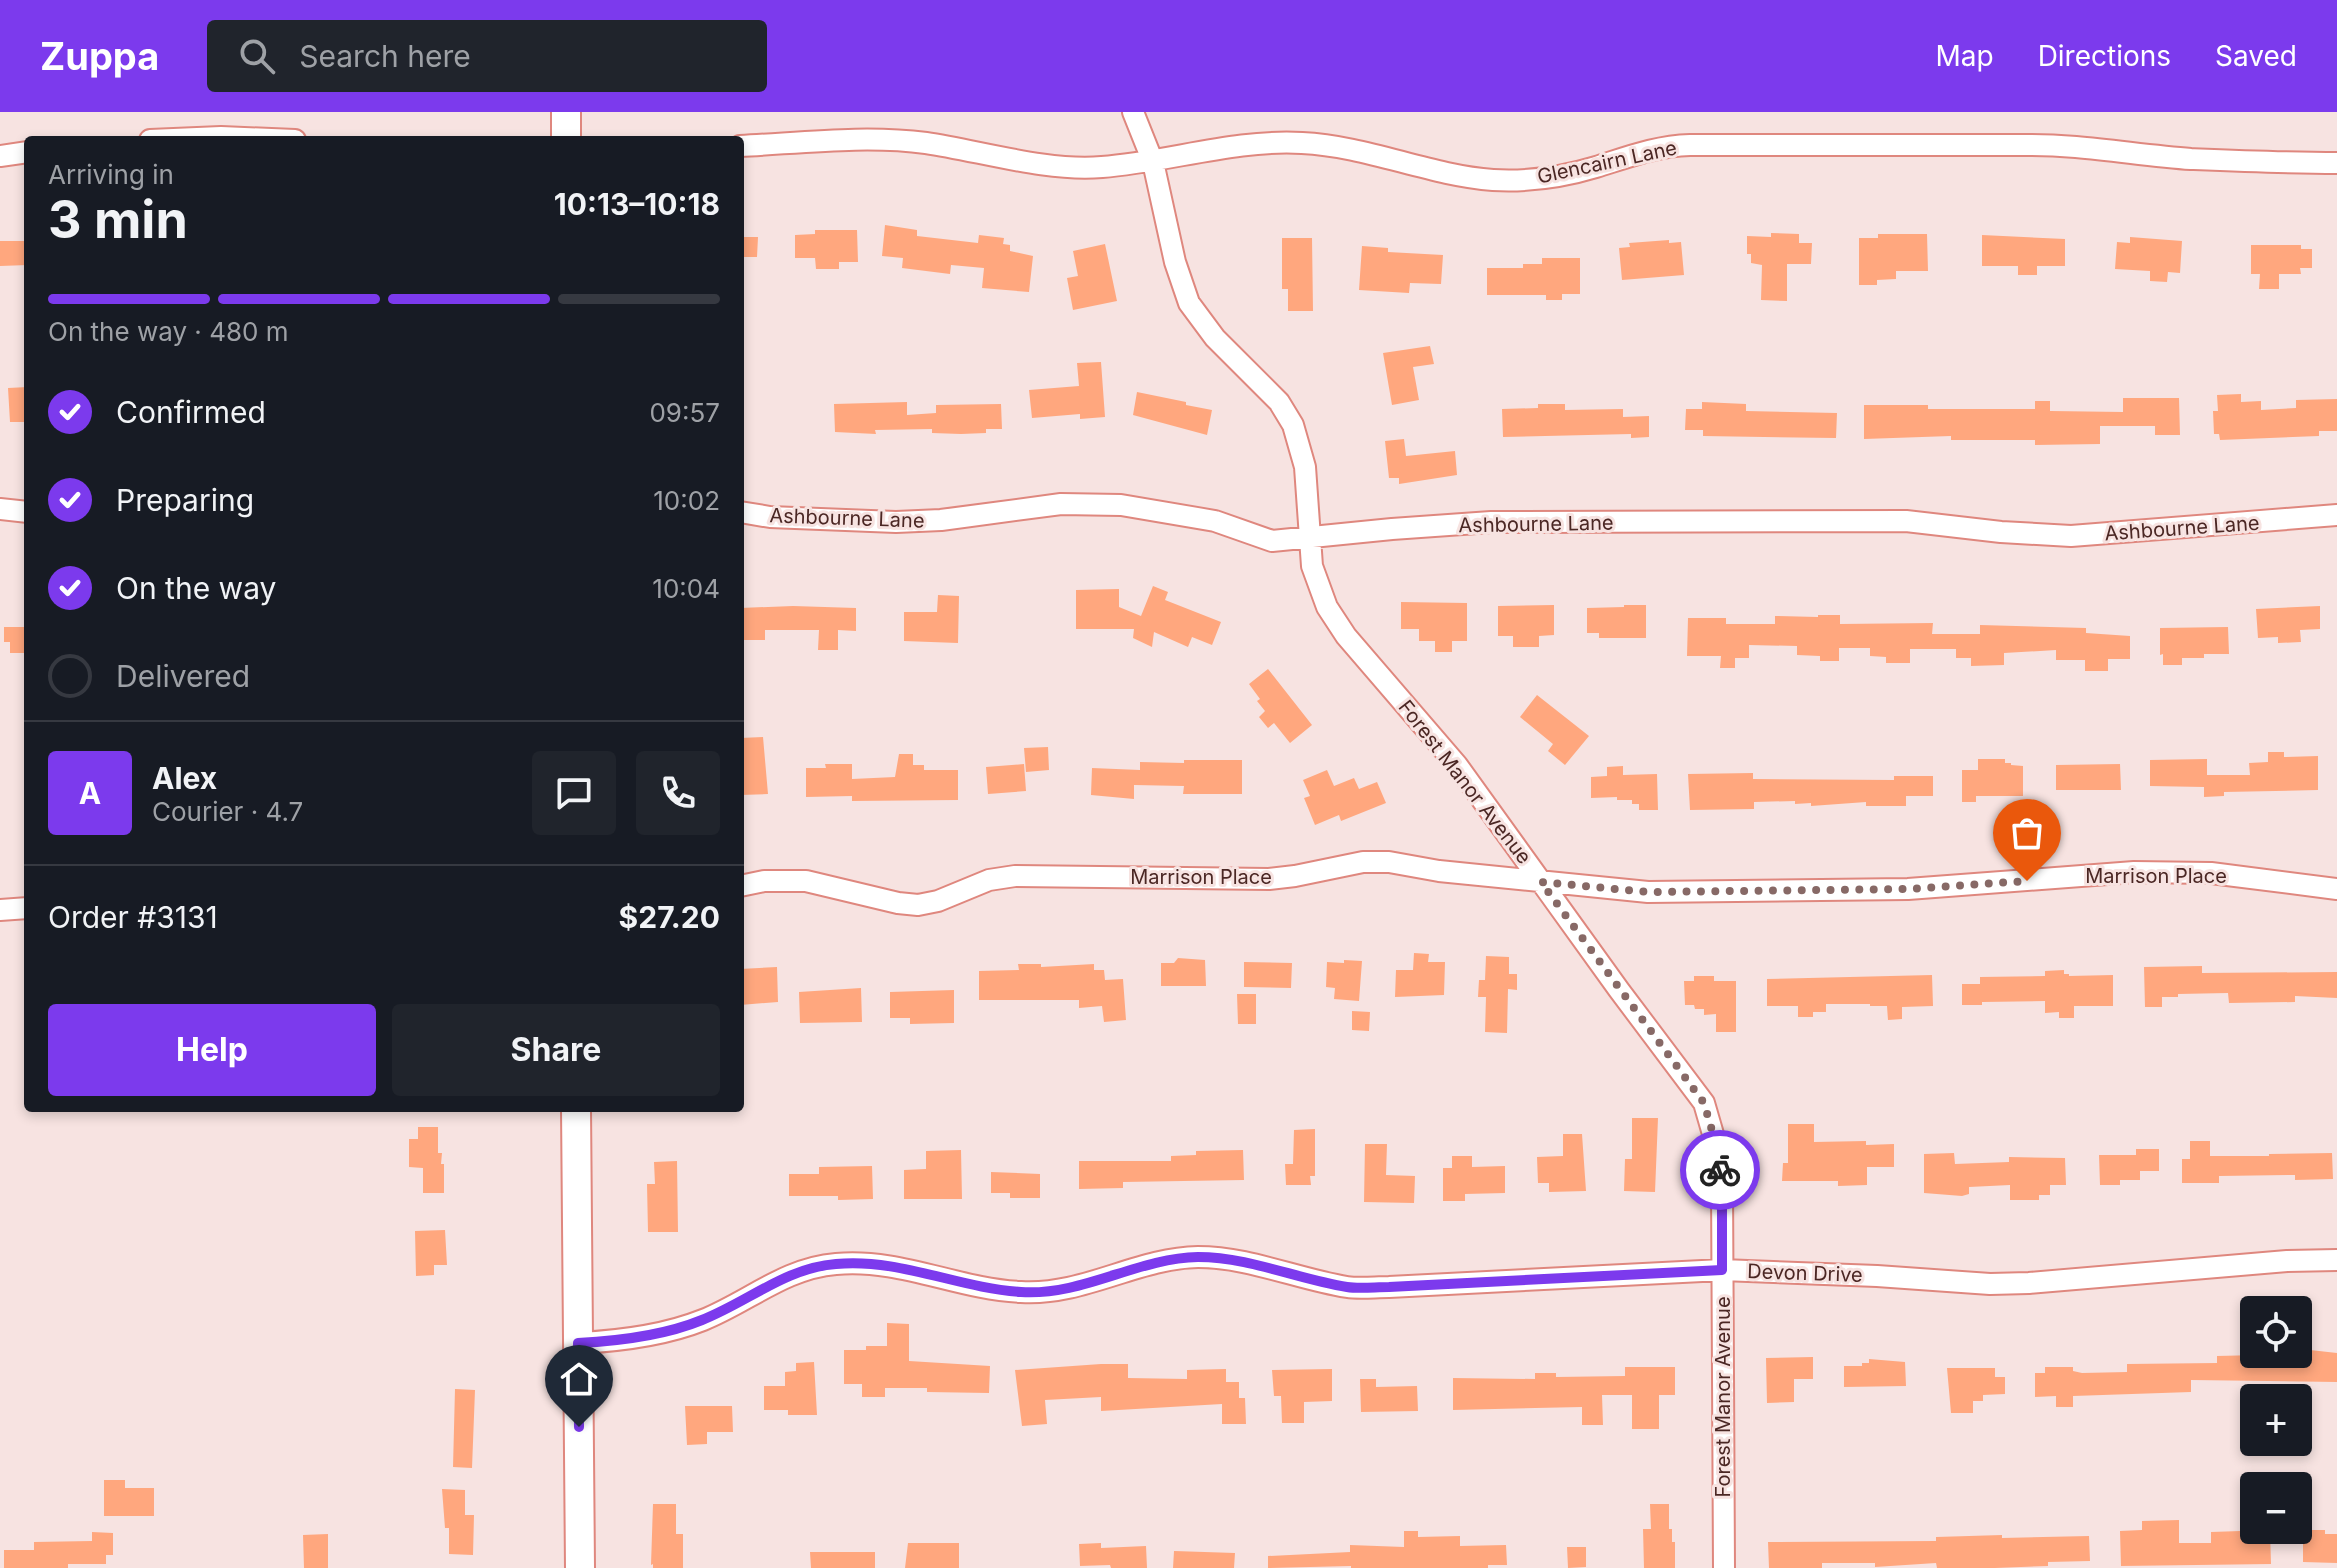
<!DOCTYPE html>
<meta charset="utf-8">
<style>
:root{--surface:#171b24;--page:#20242c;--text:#f1f3f6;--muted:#9ea1a6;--line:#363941;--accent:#7c3aed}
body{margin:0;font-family:Inter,sans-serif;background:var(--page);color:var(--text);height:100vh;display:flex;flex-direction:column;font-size:30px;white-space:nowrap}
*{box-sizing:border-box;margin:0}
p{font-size:26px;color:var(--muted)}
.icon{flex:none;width:44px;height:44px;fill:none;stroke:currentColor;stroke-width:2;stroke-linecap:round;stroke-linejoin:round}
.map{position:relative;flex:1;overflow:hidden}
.sheet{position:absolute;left:24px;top:24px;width:720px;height:976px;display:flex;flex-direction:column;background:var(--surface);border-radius:8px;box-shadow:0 4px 12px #0003}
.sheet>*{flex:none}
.fabs{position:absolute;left:2240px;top:1184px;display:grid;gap:16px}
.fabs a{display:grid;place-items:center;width:72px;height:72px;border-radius:8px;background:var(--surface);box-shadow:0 4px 12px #0003;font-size:40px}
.pin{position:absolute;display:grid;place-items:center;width:68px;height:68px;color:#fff;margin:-82px -34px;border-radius:50% 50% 50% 0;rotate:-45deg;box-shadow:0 0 8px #0007}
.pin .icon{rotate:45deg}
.courier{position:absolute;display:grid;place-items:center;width:80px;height:80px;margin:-40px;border:6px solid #7c3aed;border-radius:50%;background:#fff;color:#222;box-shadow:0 2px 10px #0007}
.headline em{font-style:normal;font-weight:700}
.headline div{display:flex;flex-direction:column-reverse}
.headline{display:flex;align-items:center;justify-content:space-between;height:136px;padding:0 24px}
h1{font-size:52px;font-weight:700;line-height:60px}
.bar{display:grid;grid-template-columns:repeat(4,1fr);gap:12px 8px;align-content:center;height:96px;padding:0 24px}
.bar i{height:10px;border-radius:6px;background:var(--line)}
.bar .active{background:var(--accent)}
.bar p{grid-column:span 4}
.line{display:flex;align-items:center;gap:20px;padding:0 24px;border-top:2px solid var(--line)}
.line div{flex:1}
.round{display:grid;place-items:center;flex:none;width:84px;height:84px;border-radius:8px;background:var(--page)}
ol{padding:0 24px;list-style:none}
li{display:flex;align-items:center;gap:24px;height:88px}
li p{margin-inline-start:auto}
li .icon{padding:8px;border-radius:50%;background:var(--accent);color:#fff;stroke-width:4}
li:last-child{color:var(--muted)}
li i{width:44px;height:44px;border:4px solid var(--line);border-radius:50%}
.primary-button{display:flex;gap:16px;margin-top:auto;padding:16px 24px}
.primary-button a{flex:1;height:92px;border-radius:8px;background:var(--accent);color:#fff;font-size:32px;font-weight:700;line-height:92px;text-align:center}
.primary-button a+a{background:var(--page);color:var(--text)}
header{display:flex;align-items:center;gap:48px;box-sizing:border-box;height:112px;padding:0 40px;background:var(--accent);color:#fff}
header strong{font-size:38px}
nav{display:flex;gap:44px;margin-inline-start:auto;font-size:28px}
.search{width:560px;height:72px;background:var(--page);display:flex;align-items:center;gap:20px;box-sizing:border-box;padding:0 28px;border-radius:8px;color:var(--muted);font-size:30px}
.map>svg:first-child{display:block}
.building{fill:#ffa77e}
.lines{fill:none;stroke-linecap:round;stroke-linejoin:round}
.minor-casing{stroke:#df877e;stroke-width:24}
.secondary-casing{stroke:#df877e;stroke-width:32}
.minor{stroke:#fff;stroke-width:20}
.secondary{stroke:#fff;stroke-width:28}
.done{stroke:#876966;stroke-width:8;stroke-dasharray:0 14.4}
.route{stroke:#7c3aed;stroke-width:10}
.labels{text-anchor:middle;stroke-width:6;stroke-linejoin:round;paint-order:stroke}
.street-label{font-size:20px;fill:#4b2724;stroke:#f7e3e1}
</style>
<header>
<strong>Zuppa</strong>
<div class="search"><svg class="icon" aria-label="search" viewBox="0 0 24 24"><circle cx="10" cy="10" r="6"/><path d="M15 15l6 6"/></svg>Search here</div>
<nav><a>Map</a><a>Directions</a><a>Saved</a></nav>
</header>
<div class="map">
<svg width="2337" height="1456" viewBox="0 0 2337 1456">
<rect width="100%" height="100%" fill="#f7e3e1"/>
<!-- building -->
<path class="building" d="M885,113l32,5v6l61,7 1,-8 25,3 -1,6 7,1v6l23,5 -4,36 -47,-4 2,-20 -33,-3 -1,9 -48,-6 1,-10 -21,-2z
M815,118h42l1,32h-19v7h-23l-1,-11h-20v-23l20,-1z
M1771,121l28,1v9h13l-1,21h-24v37l-26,-1 1,-35 -11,-2v-9h-4v-18l24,1z
M1878,122h49l1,37h-32v8l-19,1v5h-18v-47h19z
M1982,123l83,4v27h-28v9h-19v-9h-36z
M740,125h18l-1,20h-17z
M2130,125l52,4 -2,32 -12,-1 -1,10 -17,-1v-10l-35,-2 2,-27 13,1z
M1282,126h30l1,73h-25v-22h-6z
M1669,128v3l12,-1 3,33 -62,5 -3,-32 11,-1 -1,-4z
M0,129h28v24l-28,1z
M1105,132l12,57 -44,9 -6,-32 11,-2 -5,-25z
M2251,133h50v4h11v19h-12l1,6h-22v15h-20l1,-15h-9z
M1362,134l26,2v4l55,3 -2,29 -31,-1 -1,10 -50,-3z
M1542,146h38v36h-18v6h-16v-5h-59v-27h36v-4h19z
M1430,234l4,18 -21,3 6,33 -27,5 -9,-52z
M1101,250l4,55 -25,2v-5l-48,4 -3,-28 50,-4 -2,-23z
M28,275v35h-18l-2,-34z
M1137,280l49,10v3l26,5 -5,25 -74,-20z
M2241,282v8l20,-1v9l35,-2v-8l41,-1v32h-18v5l-99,4 -1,-6h-5l-1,-23h5l-1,-16z
M2123,286h56l1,37h-25v-9h-55v18l-65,1v-5h-84v-4l-87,3v-34h64v4h107v-8h15v10l73,1z
M907,290v13l29,-2v-8l65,-1 1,25h-16v4l-25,1 -29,-1v-4l-57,1 1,4 -41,-2 -1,-28z
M1702,290l44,2v7l91,2 -1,25 -133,-2v-6h-18l1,-21h16z
M1538,292h27v6l58,-1v8l26,-1v21l-18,1v-4l-128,3 -1,-28 36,-1z
M1404,327l2,17 49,-5 2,24 -58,9v-6h-10l-4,-37z
M1153,474l15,6 -3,8 56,22 -9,23 -20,-8 -4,10 -34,-15 -2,15 -19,-9 1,-9h-58v-39l43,-1v18l22,9z
M938,483l21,1 -1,47 -54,-2v-29h33z
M1401,490l66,1v38h-15v11h-17v-11h-16v-12h-18z
M1554,493v30l-15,1v11h-26v-11h-15v-30z
M1624,493h22v33h-47v-5h-12v-25l37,-1z
M793,494l63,2v23l-18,-1v20h-20l1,-20h-54v10h-25v-32z
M2320,494v23l-20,1 1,12 -23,1v-6l-20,1 -2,-29z
M1818,503h22v9l93,-1 -1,11h48v-9l106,3v5l44,3v23h-22v12h-23v-11h-29v-10l-52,3v12l-33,1v-8h-15v-9h-46v14h-24v-6l-16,-1v-8h-31v13h-19v-5l-23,-1v-9l-48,-1v13h-14v10h-15l1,-12h-34l1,-38h38v6h49v-8l43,1z
M4,515h24v26h-18v-11h-6z
M2228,515l1,27h-25v4h-22v7h-19v-11l-3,1v-27z
M1268,557l44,56 -22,18 -16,-20 -6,5 -9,-11 6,-6 -8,-10 3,-2 -11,-15z
M1537,583l52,41 -24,29 -17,-14 5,-7 -33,-27z
M763,625l5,57 -28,1v-57z
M1048,635l1,23 -23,2 -2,-24z
M2268,640h16v5l34,-1v34l-94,2v4l-20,1v-10l-54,-1v-26l57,-1v16h43l-1,-12 19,-1z
M899,642h14v11h11v5h34v30l-106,1v-5l-46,1v-29h20l-1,-4h27v15l43,-2z
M1978,647h27v4h6v2l12,1v30h-47v6h-14v-32h16z
M1184,648h58v34h-59l1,-8 -50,-1v14l-43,-4 1,-27 48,2v-8l44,1z
M1024,652l2,27 -38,3 -2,-27z
M2120,652l1,26h-65v-25z
M1623,654v9l34,-1 1,36h-19v-6h-7v-4h-15v-3l-26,1v-21l16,-1v-9z
M1327,658l7,16 20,-8 5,11 18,-7 9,21 -45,18 -2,-6 -24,10 -11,-27 6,-2 -7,-16z
M1753,661v6l141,1v-4h39v20h-27v10h-40v-4l-55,4v-3l-16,1v-3l-41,1v7l-64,1 -2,-36z
M1414,841l15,1 -1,8h17l-1,33 -49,2 1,-27h17z
M1486,844l23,1v17h8v16l-9,-1 -1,44 -22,-1 1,-35h-8l1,-17h6z
M1178,846l27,2 1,26h-45v-23h13z
M1344,848l18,1 -3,40 -25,-2 1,-11 -9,-1 1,-25 17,1z
M1244,850l48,1 -1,25 -47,-1z
M1018,852h23v3l53,-3v6h10l1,10 18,-1 3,41 -22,2 -2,-16 -23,2v-8h-100v-29l40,-1z
M2202,854v7l135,-1v26l-42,-2v6l-66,1 -1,-10 -50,1v3h-16v10h-17l-1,-40z
M777,855l1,35 -38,3v-36z
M2064,858v4h5v2l44,-1v31h-39v12h-15v-6l-14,1v-12l-63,1v3h-20v-21h18v-7l65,-1v-5z
M1932,863l1,31 -31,1v12l-14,1 -1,-14h-17v-2h-44v8h-13v5h-15v-11h-31v-27z
M1694,864h20v5h22v51h-20v-18l-12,1v-6h-9l-1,-4h-9l-1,-24h10z
M861,876l1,34 -62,1 -1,-31z
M954,878v33l-44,1v-6h-20v-26z
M1237,882h19v30h-18z
M1352,899l18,1 -1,19 -17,-1z
M1632,1006h26l-3,74 -31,-1 1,-32h7z
M1788,1012h26v18l52,-1v4l28,-1v23h-27v18l-29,1v-5h-56l1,-18h5z
M418,1015h20v26h4l-1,11h3v29h-21v-25l-14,-1v-28h9z
M1315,1017v47h-5l1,9h-25l-1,-21h8l1,-34z
M1563,1022h19l4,57 -37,1v-9h-11l-1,-26 26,-1z
M2190,1029h20v15h59v-2l63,-1 1,26 -38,1v-5l-76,1v7h-37v-24h8z
M1365,1032h22l-1,31 29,1 -1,27 -50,-1z
M2136,1037h23v22h-19v9h-20v5h-20l-1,-30h37z
M961,1038l1,49h-58v-29l22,-1v-18z
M1243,1038l1,30 -121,2v6l-44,1v-28h92v-5l25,-1v-4z
M1954,1041l1,11 54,-2v-5l56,1 1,27h-16v10h-11v5h-29v-15l-41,2v7l-7,2 -38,-3v-39z
M1452,1044h20v11l33,-1v27l-40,1v7h-22v-33h9z
M677,1049l1,71h-30l-1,-48h8l-1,-22z
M872,1054l1,33 -35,1v-4h-49v-22h30v-7z
M991,1060l49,2v24h-30v-5h-19z
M445,1118l2,35h-13v10l-18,1 -1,-45z
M887,1211l22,1v37l81,5 -1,27 -62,-1v-4h-42v9h-23v-13h-18v-34h22v-4h21z
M2301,1237l36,4v29l-146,-2v12l-118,4v11h-17v-11l-21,1v-24h10v-6h28v4l9,2 45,-1v-8l90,-1v-7l84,-2z
M1813,1245v22h-19v23l-27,1 -1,-45z
M1869,1247l36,3 1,24 -62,1v-21h18v-3h7z
M814,1250l3,53h-29v-5h-24v-24h21v-14l11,-1v-8z
M1101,1252h27v14l59,1v-9l39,-1v13h13v16h6l1,26h-24v-20l-121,7v-14l-56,3 2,24 -25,2 -7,-56z
M1625,1255h50v28h-16v34h-27v-34h-30l1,30h-21v-18l-129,3v-32l82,1v-6h21v4l69,-1z
M1947,1256h48v9h10v17l-22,1v6h-10v12h-22z
M1332,1257v32l-28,1v21h-22l-1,-27h-7l-2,-26z
M1360,1267h16v8l41,-1 1,25 -57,1z
M455,1277l20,1 -3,78 -19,-1z
M685,1294h47l1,26h-26v12l-20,1z
M104,1368h21v8h29v28h-50z
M442,1377l23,1v25h9l-1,40 -24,-1v-26h-4z
M653,1392h23v30h7v34h-30v-4l-2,1z
M1650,1392h19v25h3v13h3v26h-31l-1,-39h8z
M2179,1408v23h32v-11l59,-2 1,34 -150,2 -1,-35 22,-1v-9z
M2303,1418h22v4h12v29l-34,-1z
M1404,1419h14v6l42,-1v10l46,-1 1,20h-19v3h-137v-2l-83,2v-12l82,-4v-7l54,2z
M92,1420l21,1v22h-7v9h-38v4h-64v-18h30v-8l58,-1z
M328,1422v34h-24l-1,-33z
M2002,1423v3l87,-2 1,25 -42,1v4l-53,2h-58l-1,-5 -61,4v-4h-53v5h-53l-1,-26 168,-1v-4z
M908,1431h51v25h-54z
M1101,1431v5l45,-2 1,22h-36l-1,-3 -30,1 -1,-22z
M1567,1435h19v20l-18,1z
M1174,1439l61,2 -1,15h-61z
M810,1440h65v16h-64z"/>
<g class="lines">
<!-- minor casing -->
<g class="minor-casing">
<path id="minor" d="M1133,0l20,50 22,100 14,41 26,35 64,64 14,23 12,42 7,99 15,41 19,29 111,129 162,225 85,113 11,38 7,42 2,385
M150,28l71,-3 74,3
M740,34c61,-3 125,-11 186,-3 54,8 122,29 176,24 66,-5 134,-28 200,-24 65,3 126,32 191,37 35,2 70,-3 103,-13 32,-10 60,-21 94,-22 111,-1 221,1 332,0 57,-1 113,10 169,14 49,2 97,4 146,4
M0,44l28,-4
M0,397l28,3
M740,400l30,5 126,5 45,-2 120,-16 60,1 94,16 57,20 120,-12 99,-7 415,-1 95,11 70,4 266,-21
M740,774l24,-5h42l92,22 20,2 20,-4 51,-21 26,-4 254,3 26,-3 68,-14h26l50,9 209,21 260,-3 226,-17 77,1 126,16
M0,798l28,-2
M578,1231c42,-2 85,-7 125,-23 45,-18 82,-52 133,-56 64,-6 121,25 185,28 62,4 116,-34 177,-35 51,0 99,22 149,30 13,2 28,0 42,0l333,-17 155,6 113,8 39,-1 258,-22 50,-1"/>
</g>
<!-- secondary casing -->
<g class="secondary-casing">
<path id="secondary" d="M566,0v28
M576,996l4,460"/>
</g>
<!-- minor -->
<use href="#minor" class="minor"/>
<!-- secondary -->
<use href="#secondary" class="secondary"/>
</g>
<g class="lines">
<!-- done -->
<path class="done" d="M1720,1058l-5,-29 -11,-38 -163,-221 107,10 260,-3 119,-8"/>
<!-- route -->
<path class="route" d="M579,1315l-1,-84c42,-2 85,-7 124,-23 46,-18 83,-52 134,-56 64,-6 122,24 185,28 62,4 116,-34 177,-35 51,0 99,22 149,30 13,2 28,0 42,0l333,-17v-87l-2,-13"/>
</g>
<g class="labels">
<!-- street labels -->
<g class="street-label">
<text transform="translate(1607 50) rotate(-12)" y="7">Glencairn Lane</text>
<text transform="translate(847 406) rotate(2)" y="7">Ashbourne Lane</text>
<text transform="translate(1536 412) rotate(-1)" y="7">Ashbourne Lane</text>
<text transform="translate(2182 416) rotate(-4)" y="7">Ashbourne Lane</text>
<text transform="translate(1465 670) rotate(52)" y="7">Forest Manor Avenue</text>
<text x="2156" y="771">Marrison Place</text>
<text x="1201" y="772">Marrison Place</text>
<text transform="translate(1805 1161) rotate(2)" y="7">Devon Drive</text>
<text transform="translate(1723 1285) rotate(-90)" y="7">Forest Manor Avenue</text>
</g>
</g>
</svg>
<div class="fabs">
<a><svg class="icon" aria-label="locate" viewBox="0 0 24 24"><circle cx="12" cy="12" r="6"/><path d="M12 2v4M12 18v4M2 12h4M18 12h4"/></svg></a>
<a>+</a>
<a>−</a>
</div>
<div class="pin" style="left:2027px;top:769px;background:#ea580c"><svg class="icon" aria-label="bag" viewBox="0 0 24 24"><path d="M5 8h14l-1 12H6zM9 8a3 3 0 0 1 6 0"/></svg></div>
<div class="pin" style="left:579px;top:1315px;background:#1f2937"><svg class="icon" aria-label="home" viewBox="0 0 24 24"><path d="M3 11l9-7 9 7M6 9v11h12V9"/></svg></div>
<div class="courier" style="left:1720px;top:1058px"><svg class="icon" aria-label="bike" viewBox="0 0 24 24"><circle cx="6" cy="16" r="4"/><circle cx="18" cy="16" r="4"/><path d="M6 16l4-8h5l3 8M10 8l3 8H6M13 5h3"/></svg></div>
<section class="sheet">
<div class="headline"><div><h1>3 min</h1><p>Arriving in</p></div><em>10:13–10:18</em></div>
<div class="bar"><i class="active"></i><i class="active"></i><i class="active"></i><i></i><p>On the way · 480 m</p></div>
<ol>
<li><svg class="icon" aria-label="check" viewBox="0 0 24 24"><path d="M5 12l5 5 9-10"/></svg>Confirmed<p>09:57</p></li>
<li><svg class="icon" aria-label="check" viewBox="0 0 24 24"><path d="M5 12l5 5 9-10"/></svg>Preparing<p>10:02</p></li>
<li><svg class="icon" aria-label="check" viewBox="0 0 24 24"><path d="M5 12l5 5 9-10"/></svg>On the way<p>10:04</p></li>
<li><i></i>Delivered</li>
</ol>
<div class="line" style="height:144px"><b class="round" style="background:var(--accent);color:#fff">A</b><div><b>Alex</b><p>Courier · 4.7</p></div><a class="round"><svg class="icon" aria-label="chat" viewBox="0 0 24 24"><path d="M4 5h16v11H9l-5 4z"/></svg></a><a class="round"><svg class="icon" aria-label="phone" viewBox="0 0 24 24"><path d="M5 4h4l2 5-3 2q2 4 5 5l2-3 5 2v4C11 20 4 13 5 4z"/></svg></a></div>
<div class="line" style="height:104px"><div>Order #3131</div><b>$27.20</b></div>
<div class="primary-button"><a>Help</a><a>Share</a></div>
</section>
</div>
